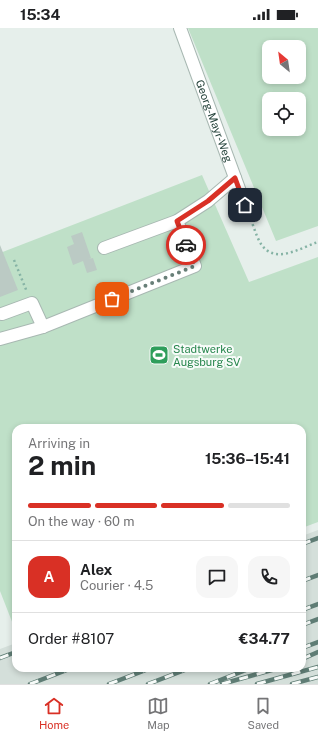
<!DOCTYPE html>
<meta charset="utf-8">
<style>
:root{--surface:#fff;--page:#f6f6f6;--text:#202124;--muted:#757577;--line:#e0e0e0;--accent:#d93025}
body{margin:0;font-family:"Public Sans",sans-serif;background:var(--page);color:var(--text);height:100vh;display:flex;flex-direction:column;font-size:15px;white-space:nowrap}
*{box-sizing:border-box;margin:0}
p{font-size:13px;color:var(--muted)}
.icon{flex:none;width:22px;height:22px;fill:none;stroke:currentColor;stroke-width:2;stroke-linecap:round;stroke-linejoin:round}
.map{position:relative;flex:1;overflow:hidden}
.side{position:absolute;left:12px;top:396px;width:294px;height:248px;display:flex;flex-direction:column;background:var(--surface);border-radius:12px;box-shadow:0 2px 6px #0003}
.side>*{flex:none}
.needle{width:26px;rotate:331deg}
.controls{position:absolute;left:262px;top:12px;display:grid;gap:8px}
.controls a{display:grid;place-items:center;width:44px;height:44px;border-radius:8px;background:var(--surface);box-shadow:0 2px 6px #0003;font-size:20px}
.pin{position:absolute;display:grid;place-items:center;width:34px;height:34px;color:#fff;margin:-17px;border-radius:8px;box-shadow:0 2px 6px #0006}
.courier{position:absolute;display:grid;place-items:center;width:40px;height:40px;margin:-20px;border:3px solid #d93025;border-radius:50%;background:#fff;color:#222;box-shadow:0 1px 5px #0007}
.overview em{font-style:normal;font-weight:700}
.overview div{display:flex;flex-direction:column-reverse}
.overview{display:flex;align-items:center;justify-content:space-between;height:68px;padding:0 16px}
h1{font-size:26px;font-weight:700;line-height:30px}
.bar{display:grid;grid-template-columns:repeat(4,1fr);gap:6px 4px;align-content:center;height:48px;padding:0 16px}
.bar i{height:5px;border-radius:3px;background:var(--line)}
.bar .on{background:var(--accent)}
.bar p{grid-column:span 4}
.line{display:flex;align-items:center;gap:10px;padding:0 16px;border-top:1px solid var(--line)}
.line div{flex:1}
.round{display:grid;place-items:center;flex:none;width:42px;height:42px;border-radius:12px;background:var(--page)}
.status{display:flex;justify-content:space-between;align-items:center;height:28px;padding:0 20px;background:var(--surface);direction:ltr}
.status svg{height:11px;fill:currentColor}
.tabs{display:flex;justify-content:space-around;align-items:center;height:56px;border-top:1px solid var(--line);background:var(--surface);font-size:11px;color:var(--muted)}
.tabs a{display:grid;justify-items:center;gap:2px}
.tabs .on{color:var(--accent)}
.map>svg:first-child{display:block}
.built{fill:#d4dfda}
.green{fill:#bfe0c8;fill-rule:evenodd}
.building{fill:#bbcac4}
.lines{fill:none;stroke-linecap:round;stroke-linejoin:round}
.minor-casing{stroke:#a8b8b2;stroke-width:14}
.path{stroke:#86b3a5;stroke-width:2.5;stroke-dasharray:2 3;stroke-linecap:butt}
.minor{stroke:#fff;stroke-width:12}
.rail-casing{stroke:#5f7d75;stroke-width:4.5}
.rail{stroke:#f7fbf9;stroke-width:3;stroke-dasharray:9;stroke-linecap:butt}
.done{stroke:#687f78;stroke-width:4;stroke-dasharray:0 7.2}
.route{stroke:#d93025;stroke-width:5}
.labels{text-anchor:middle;stroke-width:4;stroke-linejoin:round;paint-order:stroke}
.street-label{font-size:11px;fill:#24423a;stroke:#f7fbf9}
.leisure-label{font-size:11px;fill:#27864d;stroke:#f7fbf9;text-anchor:start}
</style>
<div class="status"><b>15:34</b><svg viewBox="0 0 49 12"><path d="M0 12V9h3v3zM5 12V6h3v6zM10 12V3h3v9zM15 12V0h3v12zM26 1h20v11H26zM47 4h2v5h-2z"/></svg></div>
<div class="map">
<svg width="318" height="656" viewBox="0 0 318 656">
<rect width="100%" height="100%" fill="#e6efeb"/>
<!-- built -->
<path class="built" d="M318,502v154h-318v-35l16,-6v25h286v-132z"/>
<!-- green -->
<path class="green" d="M188,0h130v198l-42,15zM269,19h30v30h-30zM269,71h30v30h-30z
M202,147l47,107 69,-25v265l-16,6v-100h-286v204l-16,-41v-338z"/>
<!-- building -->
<path class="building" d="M82,204l9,26 -3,1 5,-1 4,12 -10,3 -4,-12 -10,4 -6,-18 7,-3 -3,-8z
M0,217l18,45 -18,7z"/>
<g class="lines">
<!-- minor casing -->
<g class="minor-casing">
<g id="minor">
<path id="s1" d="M180,0l65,177"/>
<path d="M104,220l73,-27 31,-20 27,-23"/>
<path d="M2,286l30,-11 11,24"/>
<path d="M0,311l43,-12 152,-61 -18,-45"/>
</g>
</g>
<!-- path -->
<path class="path" d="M249,187c4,9 7,21 12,29 14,21 39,4 57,-2
M14,232l13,32"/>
<!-- minor -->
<use href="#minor" class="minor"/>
<!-- rail casing -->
<g class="rail-casing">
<path id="rail" d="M302,516l16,-6
M302,553l16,-6
M302,582l16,-6
M302,597l16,-6
M302,620l16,-6
M0,630l16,-6
M302,631l16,-7
M30,656l42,-16
M109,656l42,-16
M148,656l42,-16
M210,656l41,-16
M222,656l57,-16
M257,656l61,-17
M292,656l26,-7"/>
</g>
<!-- rail -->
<use href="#rail" class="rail"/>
</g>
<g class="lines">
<!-- done -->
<path class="done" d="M112,271l83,-33 -9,-21"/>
<!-- route -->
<path class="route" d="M186,217l-9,-24 31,-20 27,-23 10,27"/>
</g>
<!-- icons -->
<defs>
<g id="stadium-square" transform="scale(1)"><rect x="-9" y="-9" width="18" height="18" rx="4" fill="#2e9e5b" stroke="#f7fbf9"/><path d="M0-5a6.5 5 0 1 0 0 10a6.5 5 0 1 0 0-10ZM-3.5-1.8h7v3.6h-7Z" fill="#fff"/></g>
</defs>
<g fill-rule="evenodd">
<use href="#stadium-square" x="159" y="327"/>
</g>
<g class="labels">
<!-- street labels -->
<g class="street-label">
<text dy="4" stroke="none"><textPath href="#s1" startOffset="99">Georg-Mayr-Weg</textPath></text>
</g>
<!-- leisure labels -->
<g class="leisure-label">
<text x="173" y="325">Stadtwerke<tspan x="173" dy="13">Augsburg SV</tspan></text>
</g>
</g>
</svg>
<div class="controls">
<a><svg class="needle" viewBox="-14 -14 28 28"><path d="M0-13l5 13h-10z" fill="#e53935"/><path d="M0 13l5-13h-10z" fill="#757577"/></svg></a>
<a><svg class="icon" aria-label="locate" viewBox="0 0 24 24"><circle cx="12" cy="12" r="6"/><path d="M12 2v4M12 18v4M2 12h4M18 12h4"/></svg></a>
</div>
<div class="pin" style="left:112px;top:271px;background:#ea580c"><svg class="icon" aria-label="bag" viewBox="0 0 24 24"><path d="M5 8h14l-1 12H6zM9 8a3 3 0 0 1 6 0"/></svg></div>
<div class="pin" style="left:245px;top:177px;background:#1f2937"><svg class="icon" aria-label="home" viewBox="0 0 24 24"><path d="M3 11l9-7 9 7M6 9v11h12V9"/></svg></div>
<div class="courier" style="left:186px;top:217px"><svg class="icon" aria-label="car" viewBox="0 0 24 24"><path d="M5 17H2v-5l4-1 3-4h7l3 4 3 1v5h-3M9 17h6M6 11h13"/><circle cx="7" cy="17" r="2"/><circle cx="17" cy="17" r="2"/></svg></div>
<section class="side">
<div class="overview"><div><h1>2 min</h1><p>Arriving in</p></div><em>15:36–15:41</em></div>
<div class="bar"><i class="on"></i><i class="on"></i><i class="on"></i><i></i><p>On the way · 60 m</p></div>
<div class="line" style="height:72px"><b class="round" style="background:var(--accent);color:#fff">A</b><div><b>Alex</b><p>Courier · 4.5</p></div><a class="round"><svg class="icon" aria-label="chat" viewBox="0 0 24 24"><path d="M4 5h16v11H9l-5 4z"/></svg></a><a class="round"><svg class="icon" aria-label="phone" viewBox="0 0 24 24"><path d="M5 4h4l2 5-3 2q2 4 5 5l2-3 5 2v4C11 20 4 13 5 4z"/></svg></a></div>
<div class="line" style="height:52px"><div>Order #8107</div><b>€34.77</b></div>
</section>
</div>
<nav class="tabs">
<a class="on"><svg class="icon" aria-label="home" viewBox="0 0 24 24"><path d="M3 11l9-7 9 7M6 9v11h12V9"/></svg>Home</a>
<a><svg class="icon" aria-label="map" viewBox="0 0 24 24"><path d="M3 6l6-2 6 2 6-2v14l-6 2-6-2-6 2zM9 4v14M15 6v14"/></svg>Map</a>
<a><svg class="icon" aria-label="saved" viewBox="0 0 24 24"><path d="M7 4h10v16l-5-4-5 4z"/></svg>Saved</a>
</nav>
